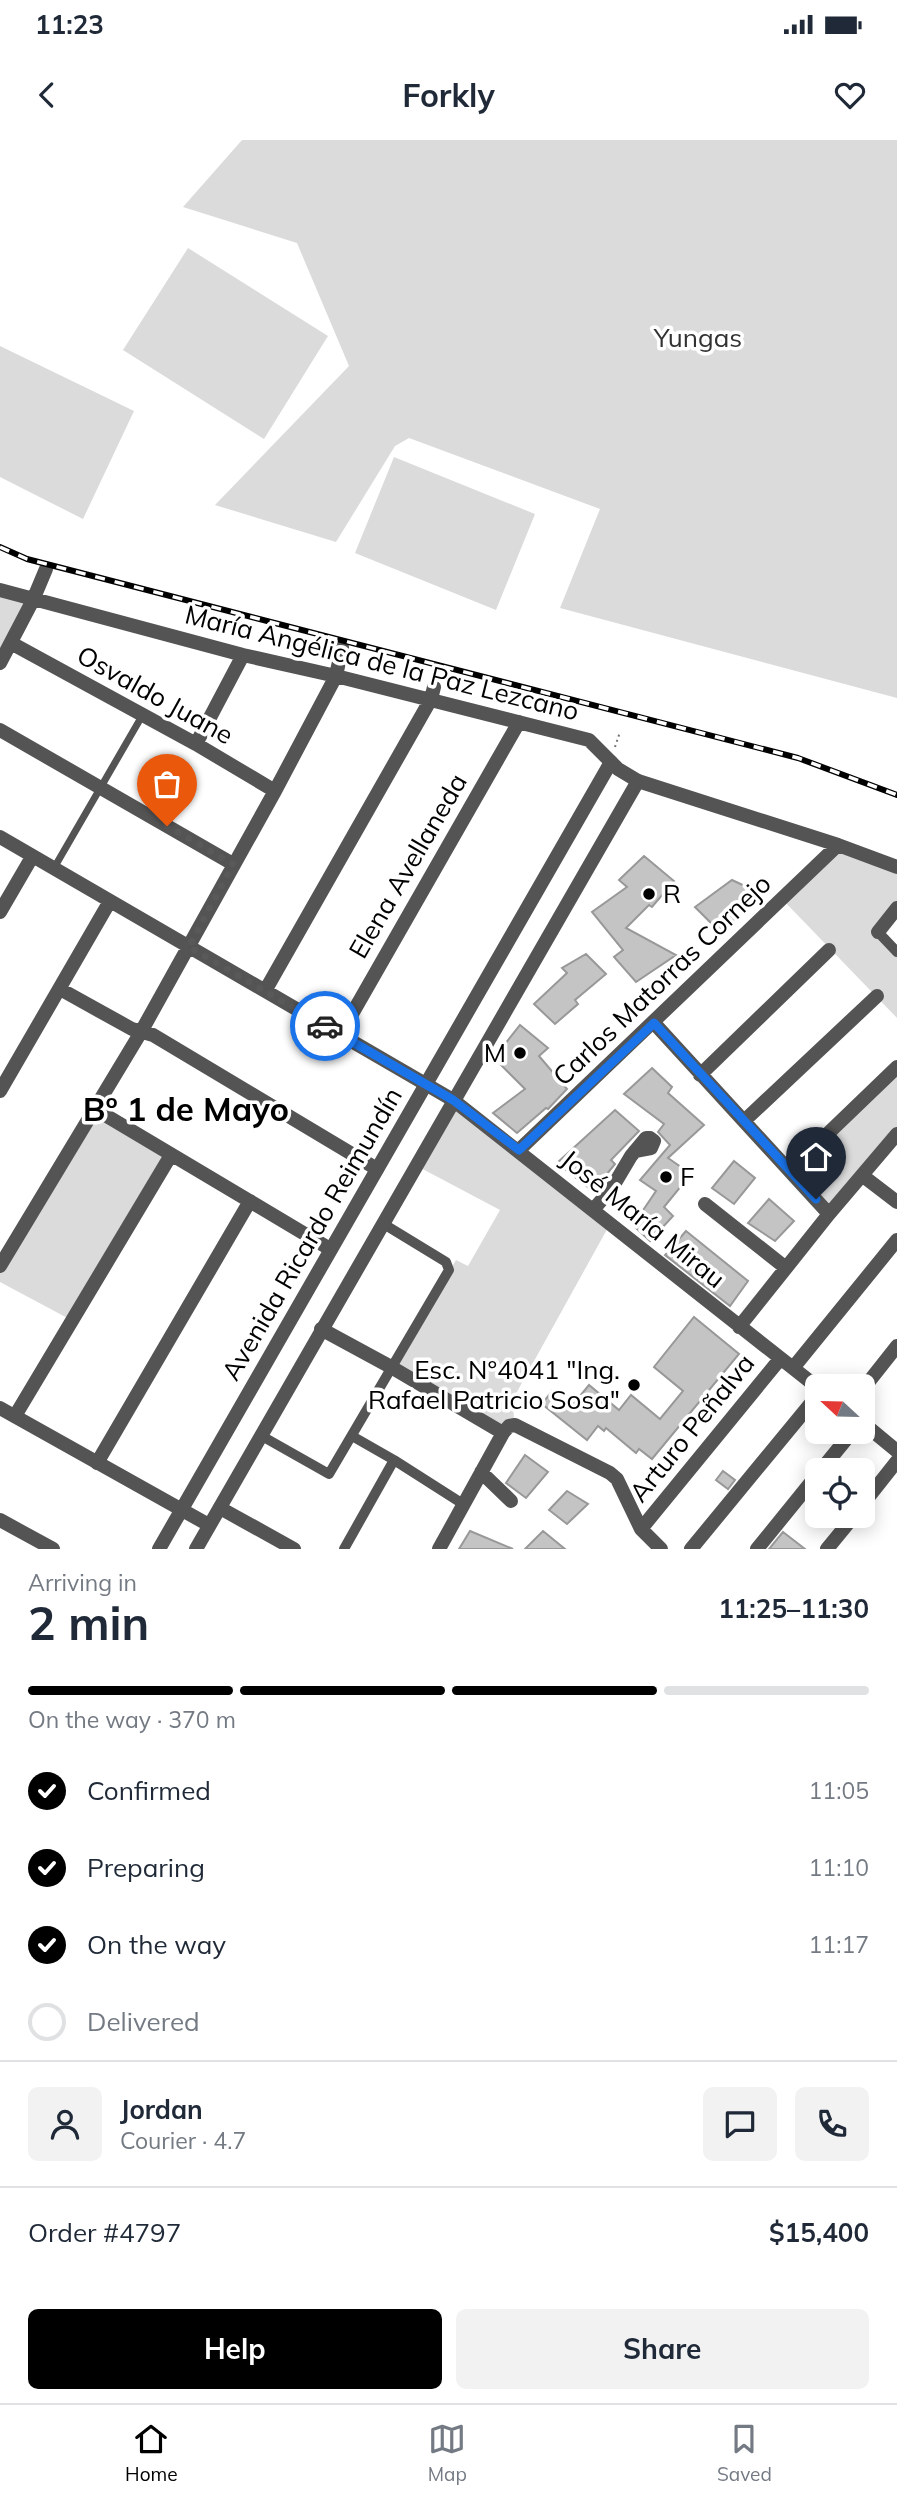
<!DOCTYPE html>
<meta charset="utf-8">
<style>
:root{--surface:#fff;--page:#f2f2f3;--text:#1f2937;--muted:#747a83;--line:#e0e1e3;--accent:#000}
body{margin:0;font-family:Mulish,sans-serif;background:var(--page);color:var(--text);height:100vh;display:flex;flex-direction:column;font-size:26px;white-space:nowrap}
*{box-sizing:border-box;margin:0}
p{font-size:23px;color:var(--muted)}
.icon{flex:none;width:38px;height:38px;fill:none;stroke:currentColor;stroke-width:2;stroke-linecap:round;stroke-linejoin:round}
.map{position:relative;height:1409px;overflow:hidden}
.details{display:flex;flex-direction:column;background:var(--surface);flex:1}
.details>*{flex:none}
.needle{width:46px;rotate:292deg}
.tools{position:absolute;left:805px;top:1234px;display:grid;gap:14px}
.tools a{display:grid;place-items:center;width:70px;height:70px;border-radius:10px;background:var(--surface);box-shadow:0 4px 18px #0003;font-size:35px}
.pin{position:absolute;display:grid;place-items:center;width:60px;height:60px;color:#fff;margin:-72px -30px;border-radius:50% 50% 50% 0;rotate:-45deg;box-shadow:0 0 7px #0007}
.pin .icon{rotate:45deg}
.courier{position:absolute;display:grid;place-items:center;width:70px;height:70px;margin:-35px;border:5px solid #1a73e8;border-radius:50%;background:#fff;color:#222;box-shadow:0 2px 9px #0007}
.head em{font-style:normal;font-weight:700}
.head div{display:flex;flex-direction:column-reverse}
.head{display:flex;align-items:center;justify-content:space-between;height:119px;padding:0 28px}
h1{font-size:46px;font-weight:700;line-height:52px}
.bar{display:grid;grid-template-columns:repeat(4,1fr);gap:10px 7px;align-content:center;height:84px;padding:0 28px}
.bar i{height:9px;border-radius:5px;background:var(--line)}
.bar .current{background:var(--accent)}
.bar p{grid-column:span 4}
.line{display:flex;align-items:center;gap:18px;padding:0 28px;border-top:2px solid var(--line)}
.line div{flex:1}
.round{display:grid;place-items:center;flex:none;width:74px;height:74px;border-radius:10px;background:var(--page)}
ol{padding:0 28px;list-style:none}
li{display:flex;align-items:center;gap:21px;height:77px}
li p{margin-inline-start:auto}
li .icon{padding:7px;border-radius:50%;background:var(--accent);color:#fff;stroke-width:4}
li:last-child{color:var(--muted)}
li i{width:38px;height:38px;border:4px solid var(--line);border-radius:50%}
.button{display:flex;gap:14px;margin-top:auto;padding:14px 28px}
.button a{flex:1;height:80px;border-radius:10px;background:var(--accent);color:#fff;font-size:28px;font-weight:700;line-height:80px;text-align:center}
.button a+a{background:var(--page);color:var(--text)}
.status{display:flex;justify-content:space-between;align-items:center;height:49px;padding:0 35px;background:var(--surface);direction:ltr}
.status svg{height:19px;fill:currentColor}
header{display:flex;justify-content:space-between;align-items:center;height:91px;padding:0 28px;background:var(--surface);font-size:32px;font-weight:700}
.menu{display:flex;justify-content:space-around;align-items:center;height:98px;border-top:2px solid var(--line);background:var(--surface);font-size:19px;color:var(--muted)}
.menu a{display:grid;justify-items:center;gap:4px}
.menu .current{color:var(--accent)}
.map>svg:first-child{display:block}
.green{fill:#dbdbdb}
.building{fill:#c4c4c4;stroke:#989898;stroke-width:2}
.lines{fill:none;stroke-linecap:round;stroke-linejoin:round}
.path{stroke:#767676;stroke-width:2;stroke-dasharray:2 3.5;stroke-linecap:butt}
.service{stroke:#545454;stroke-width:7}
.pedestrian{stroke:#545454;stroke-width:10}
.minor{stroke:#545454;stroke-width:14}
.tertiary{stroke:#545454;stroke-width:14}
.rail-casing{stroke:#000;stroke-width:6}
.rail{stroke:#fff;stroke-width:3.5;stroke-dasharray:10;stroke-linecap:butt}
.done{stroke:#595959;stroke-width:7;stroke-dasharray:0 12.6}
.route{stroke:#1a73e8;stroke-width:9}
.poi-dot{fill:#000;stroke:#fff;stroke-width:2.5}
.labels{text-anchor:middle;stroke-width:7;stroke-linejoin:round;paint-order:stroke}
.park-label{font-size:26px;fill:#323232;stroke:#fff}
.street-label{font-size:26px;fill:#000;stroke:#fff}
.poi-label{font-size:26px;fill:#000;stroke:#fff;text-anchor:start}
.district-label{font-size:33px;font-weight:bold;fill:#000;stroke:#fff}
</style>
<div class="status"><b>11:23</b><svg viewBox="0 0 49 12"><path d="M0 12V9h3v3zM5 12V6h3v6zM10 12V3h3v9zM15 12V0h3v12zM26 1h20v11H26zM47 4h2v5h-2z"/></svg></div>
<header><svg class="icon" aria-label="back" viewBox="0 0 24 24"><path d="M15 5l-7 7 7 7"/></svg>Forkly<svg class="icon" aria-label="heart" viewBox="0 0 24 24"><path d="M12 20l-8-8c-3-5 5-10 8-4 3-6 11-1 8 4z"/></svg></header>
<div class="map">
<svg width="897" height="1409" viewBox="0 0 897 1409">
<rect width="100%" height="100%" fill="#fff"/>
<!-- green -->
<path class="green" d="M242,0h655v558l-337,-90 40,-99 -191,-71 -14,8 -59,96 -121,-37 134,-139 -52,-123 -114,-36z
M188,108l140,88 -64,103 -141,-89z
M0,206l134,65 -51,108 -83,-42z
M394,317l141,57 -39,96 -141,-57z
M0,453l29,10 -29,53z
M838,705l59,22v41l-19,24 19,20v66l-115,-119z
M897,927v66l-68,81 -39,-44z
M453,960l157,124 -97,175 1,23 -11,11 -112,-66 65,-107 12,6 32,-56 -85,-45z
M95,969l76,46 -98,166 -73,-39v-16z"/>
<!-- building -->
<path class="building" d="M644,716l30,25 -22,26 -3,-2 -23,23 50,27 -40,27 -22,-25 9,-7 -31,-38 35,-25 -8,-7z
M732,740l30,14 -42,38 -25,-25z
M586,814l20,20 -31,26 3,4 -23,20 -21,-20 33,-31 -5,-5z
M520,885l28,23 -9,8 28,33 -19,20 -2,-1 -29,25 -24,-20 32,-24 -31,-31z
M652,928l20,19 -4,6 36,32 -36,33 23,16 -27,33 9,9 -23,25 -17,-16 23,-34 -16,-11 30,-35 -12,-13 6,-8 -40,-30z
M615,970l24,21 -28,29 4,4 -22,27 -36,-28z
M734,1021l21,17 -21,26 -22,-16z
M769,1059l25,22 -19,20 -27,-18z
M686,1091l62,50 -18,25 -65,-51z
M694,1177l45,37 -87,105 -13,-10 -3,4 -30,-25 -2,3 -6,-5 -11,14 -45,-36 10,-13 19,16 18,-22 30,25 12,-15 29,24 23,-28 -29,-24z
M525,1315l23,17 -22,26 -20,-15z
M723,1331l12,9 -7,9 -12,-9z
M567,1351l21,13 -21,20 -18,-14z
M470,1391l43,18h-54z
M543,1391l22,18h-40z
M783,1392l22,17h-36z"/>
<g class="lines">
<!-- path -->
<path class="path" d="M615,607l5,-15"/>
<!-- service -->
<path class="service" d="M54,728l88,-152"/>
<!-- pedestrian -->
<path class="pedestrian" d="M878,792l19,20
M260,1295l69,39 120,-204 -3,-8 -64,-39
M352,1296l42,24
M344,1409l50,-89 69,44"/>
<!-- minor -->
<path class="minor" d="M0,450l243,65 93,21 253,64 29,29 20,12 200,64 59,22
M11,503l185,101 79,47
M0,523l33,-63 13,-31
M0,590l233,134
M196,604l47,-89
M0,697l453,263 364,287
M0,772l32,-55
M878,792l19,-24
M60,849l72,40 21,6 224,134
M265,851l166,-292 3,-12
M654,883l175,191
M340,895l179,-313
M700,935l129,-125
M0,951l110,-190
M95,969l235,140
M744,981l133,-125
M519,1010l319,-305
M790,1030l107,-103
M863,1036l34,26
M705,1064l81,64
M593,1070l19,-22 19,-32 15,-18h4l4,3 -3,7 -16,3
M0,1126l141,-234 134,-241 61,-115 6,-29
M739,1187l90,-113 68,-80
M321,1189l70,38 112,66
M793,1228l104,-128
M863,1249l34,-43
M15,1276l156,-261
M863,1283l34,28
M97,1323l153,-262
M821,1330l31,-38
M481,1332l30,29
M863,1364l34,-43
M220,1368l74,41
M0,1380l53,29
M641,1389l139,-170
M439,1409l64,-116 6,-7 6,-1 95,48 7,6 24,50 20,20
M691,1409l126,-153
M757,1409l60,-74
M827,1409l27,-33"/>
<!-- tertiary -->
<path class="tertiary" d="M0,1268l209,117
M159,1409l452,-787
M196,1409l442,-768"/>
<!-- rail casing -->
<g class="rail-casing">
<path id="rail" d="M0,407l27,12 771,199 99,37"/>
</g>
<!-- rail -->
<use href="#rail" class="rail"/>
</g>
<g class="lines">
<!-- done -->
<path class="done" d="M167,686l66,38 -44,83 136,79"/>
<!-- route -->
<path class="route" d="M325,886l128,74 66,50 135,-127 162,176"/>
</g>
<!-- markers -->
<g class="poi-dot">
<circle cx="649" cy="754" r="7"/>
<circle cx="520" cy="913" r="7"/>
<circle cx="666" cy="1037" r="7"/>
<circle cx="634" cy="1245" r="7"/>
</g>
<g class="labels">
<!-- park labels -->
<g class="park-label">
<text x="698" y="207">Yungas</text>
</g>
<!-- street labels -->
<g class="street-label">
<text transform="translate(382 523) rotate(14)" y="9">María Angélica de la Paz Lezcano</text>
<text transform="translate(155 555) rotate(29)" y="9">Osvaldo Juane</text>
<text transform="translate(408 726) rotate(-60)" y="9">Elena Avellaneda</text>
<text transform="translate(662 840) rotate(-44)" y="9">Carlos Matorras Cornejo</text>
<text transform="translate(643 1079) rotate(39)" y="9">José María Mirau</text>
<text transform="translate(312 1094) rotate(-60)" y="9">Avenida Ricardo Reimundín</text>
<text transform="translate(692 1288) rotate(-51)" y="9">Arturo Peñalva</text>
</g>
<!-- poi labels -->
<g class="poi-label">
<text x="663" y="763">R</text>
<text x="506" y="922" text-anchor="end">M</text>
<text x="680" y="1046">F</text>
<text x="620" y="1239" text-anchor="end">Esc. N°4041 "Ing.<tspan x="620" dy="30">Rafael Patricio Sosa"</tspan></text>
</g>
<!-- district labels -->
<g class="district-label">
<text x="186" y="981">Bº 1 de Mayo</text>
</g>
</g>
</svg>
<div class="tools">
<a><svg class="needle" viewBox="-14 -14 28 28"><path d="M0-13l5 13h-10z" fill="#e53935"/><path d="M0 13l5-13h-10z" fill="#747a83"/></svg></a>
<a><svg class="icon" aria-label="locate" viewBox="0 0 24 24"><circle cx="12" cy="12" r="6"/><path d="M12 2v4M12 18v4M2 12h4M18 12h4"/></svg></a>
</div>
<div class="pin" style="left:167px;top:686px;background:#ea580c"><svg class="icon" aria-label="bag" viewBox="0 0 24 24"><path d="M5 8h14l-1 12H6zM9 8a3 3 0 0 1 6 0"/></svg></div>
<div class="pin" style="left:816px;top:1059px;background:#1f2937"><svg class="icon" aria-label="home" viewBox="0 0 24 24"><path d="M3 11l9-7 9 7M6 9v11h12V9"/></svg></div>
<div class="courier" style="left:325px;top:886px"><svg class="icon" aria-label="car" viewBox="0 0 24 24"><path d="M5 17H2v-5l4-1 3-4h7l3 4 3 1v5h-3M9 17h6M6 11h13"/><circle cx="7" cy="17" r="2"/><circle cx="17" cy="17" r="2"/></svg></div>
</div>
<section class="details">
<div class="head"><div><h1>2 min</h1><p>Arriving in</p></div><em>11:25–11:30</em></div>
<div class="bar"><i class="current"></i><i class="current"></i><i class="current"></i><i></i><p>On the way · 370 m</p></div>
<ol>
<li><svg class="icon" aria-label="check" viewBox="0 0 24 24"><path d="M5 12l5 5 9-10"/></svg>Confirmed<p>11:05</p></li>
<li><svg class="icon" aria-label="check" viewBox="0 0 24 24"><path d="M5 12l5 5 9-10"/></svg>Preparing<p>11:10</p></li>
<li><svg class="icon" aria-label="check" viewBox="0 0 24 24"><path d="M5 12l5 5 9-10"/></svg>On the way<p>11:17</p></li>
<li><i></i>Delivered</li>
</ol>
<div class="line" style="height:126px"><a class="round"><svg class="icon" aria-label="person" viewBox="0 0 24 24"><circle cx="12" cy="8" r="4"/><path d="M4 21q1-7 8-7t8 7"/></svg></a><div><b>Jordan</b><p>Courier · 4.7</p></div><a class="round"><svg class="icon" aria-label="chat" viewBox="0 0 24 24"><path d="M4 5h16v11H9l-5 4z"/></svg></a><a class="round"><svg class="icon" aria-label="phone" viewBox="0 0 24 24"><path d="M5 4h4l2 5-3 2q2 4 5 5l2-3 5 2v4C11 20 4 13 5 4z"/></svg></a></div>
<div class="line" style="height:91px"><div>Order #4797</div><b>$15,400</b></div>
<div class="button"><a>Help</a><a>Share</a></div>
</section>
<nav class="menu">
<a class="current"><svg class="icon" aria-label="home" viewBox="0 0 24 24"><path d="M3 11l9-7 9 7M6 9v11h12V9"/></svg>Home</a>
<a><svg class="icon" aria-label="map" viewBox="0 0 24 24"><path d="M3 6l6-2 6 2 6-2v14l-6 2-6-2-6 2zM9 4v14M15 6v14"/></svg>Map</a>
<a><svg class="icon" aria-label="saved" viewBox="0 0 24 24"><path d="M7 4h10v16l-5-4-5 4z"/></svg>Saved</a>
</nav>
